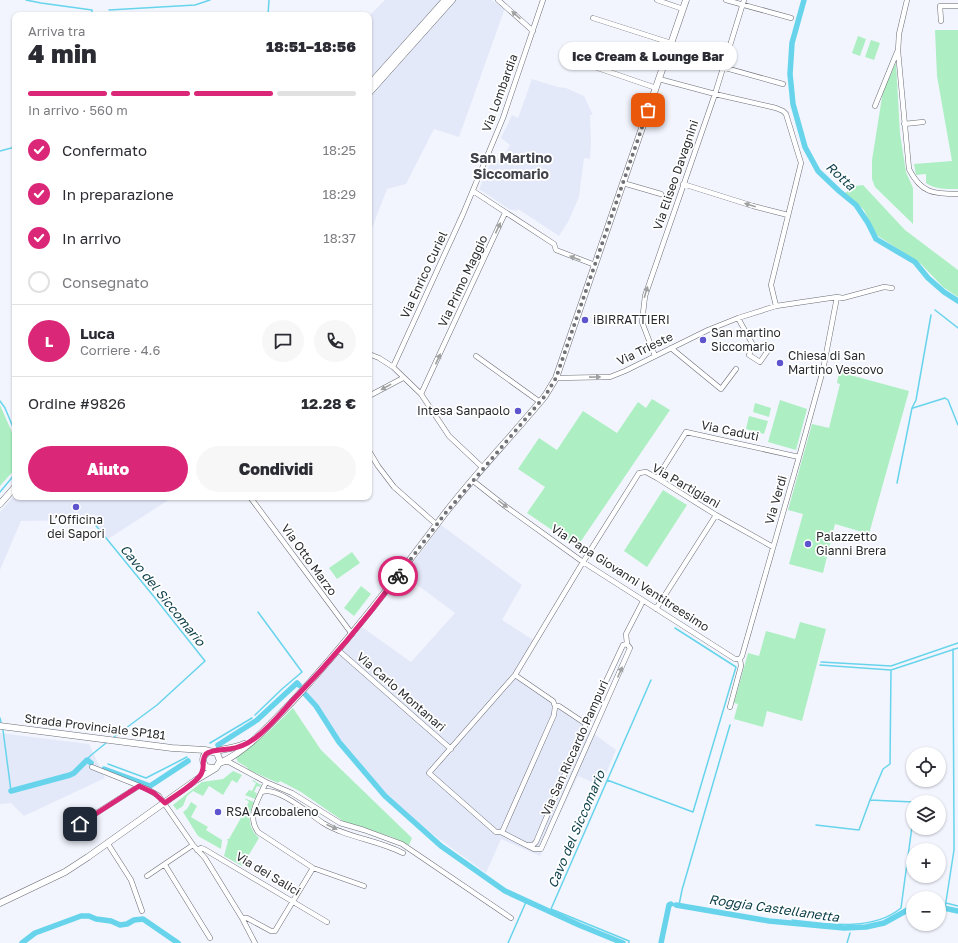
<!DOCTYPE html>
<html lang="it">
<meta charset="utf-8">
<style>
:root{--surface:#fff;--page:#f7f7f7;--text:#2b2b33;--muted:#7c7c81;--line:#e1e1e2;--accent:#db2777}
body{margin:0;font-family:"Golos Text",sans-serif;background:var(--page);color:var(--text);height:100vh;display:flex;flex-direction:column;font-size:15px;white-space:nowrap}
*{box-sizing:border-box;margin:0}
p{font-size:13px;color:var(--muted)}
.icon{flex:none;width:22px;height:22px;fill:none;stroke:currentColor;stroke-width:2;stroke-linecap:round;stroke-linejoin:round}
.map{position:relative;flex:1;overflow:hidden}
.drawer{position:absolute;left:12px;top:12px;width:360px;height:488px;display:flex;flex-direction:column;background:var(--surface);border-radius:8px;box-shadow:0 1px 3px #0004}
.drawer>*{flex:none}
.controls{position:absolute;left:906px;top:747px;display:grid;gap:8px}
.controls a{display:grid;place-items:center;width:40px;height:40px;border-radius:50%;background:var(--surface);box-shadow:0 1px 3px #0004;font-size:20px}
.pin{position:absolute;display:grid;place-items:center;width:34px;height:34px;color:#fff;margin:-17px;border-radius:8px;box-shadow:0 2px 6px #0006}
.courier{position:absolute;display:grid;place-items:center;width:40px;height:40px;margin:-20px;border:3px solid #db2777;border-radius:50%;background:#fff;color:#222;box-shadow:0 1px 5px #0007}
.bubble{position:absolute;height:28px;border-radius:14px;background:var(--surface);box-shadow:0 1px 3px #0004;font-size:13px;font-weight:800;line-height:28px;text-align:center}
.headline em{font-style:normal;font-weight:800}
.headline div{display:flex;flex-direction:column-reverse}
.headline{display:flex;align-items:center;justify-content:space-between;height:68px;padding:0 16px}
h1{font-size:26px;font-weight:800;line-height:30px}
.bar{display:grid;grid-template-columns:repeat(4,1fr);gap:6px 4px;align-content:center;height:48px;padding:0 16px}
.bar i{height:5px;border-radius:3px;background:var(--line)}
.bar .active{background:var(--accent)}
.bar p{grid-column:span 4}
.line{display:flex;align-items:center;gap:10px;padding:0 16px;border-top:1px solid var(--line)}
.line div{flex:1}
.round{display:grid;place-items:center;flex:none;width:42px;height:42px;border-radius:21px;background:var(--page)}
ol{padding:0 16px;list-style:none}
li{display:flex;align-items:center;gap:12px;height:44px}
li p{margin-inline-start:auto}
li .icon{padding:4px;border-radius:50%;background:var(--accent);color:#fff;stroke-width:4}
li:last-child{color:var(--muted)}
li i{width:22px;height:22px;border:2px solid var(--line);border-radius:50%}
.primary-button{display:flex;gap:8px;margin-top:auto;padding:8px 16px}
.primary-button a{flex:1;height:46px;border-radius:24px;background:var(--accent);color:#fff;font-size:16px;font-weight:800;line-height:46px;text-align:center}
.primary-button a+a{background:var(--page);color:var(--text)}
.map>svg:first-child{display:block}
.built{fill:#e4e9f9}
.green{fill:#adefc2}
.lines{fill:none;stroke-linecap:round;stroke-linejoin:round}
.stream{stroke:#67d4ec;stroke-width:1.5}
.canal{stroke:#67d4ec;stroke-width:5.5}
.street-casing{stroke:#6b6d75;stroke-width:5.5}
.secondary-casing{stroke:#6b6d75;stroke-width:7}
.street{stroke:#fff;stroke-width:4.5}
.secondary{stroke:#fff;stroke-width:6}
.oneway{fill:#9fa0a1}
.done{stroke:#707277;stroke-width:4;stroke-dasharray:0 7.2}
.route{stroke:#db2777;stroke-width:5}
.poi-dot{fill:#5e54cd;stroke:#fff;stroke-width:1.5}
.labels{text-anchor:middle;stroke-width:3.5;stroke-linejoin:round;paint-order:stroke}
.street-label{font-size:12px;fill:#2a2b2f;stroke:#fff}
.poi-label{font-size:12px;fill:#2a2b2f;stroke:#fff;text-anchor:start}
.water-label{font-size:13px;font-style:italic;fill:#0d3f4a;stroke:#fff}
.quarter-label{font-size:14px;font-weight:bold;fill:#43454d;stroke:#fff}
</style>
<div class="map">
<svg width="958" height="943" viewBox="0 0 958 943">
<rect width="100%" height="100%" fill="#f2f5fe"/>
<!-- built -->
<path class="built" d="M385,0h106l14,8 -46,129 -25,-8 -28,55 -19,5 -18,47v-220z
M532,79l26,8 8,1 18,8 9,19h-3l1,28 -1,16 -6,-1 -5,39 -11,25 -9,14 -41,-27 -2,2 -7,-2 -30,-20 14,-32 8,3 9,-15 -9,-7 11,-23 6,3z
M15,495v2h154l1,2 -62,40 -15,-19 -72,1 -21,49v-58z
M441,525l81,60 -20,35 31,20 -20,34 103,76 -15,36 -23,-10 -38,80 -39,-17 -15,34 -70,-51 -29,-27 -48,-54 -32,-49 55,-65 49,35 44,-49 -51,-38z
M0,733l89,11 16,34 -81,38 -13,-13 -11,1z"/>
<!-- green -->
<path class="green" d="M935,30h23v159c-11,0 -22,1 -32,-6v-9l-10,1 -2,-11 38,-3 -15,-85z
M858,36l8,3 -6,17 -8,-3z
M871,40l9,3 -6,17 -9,-3z
M896,63l4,71 6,38 7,16v36l-38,-37 -3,-8v-19l11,-69z
M863,185l42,45 53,40v27l-15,-10 -22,-23 -43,-28 -5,-6 -9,-20 -19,-17 10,-7z
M839,372l70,19 -40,143 -34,-10 -12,49 -34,-9 14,-50 -15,-4 24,-86 17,4 11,-44 -3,-1z
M652,399l18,11 -93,137 -50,-34 18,-26 -27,-18 21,-31 18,12 26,-39 34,22 21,-31 8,6z
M780,400l27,9 -11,41 -28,-8z
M755,403l16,5 -2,9 -16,-5z
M0,405l15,34v30l-15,17z
M749,416l19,5 -4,13 -18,-5z
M663,490l24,15 -40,62 -23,-16z
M352,552l8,11 -23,16 -8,-11z
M361,586l10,8 -17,22 -10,-8z
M800,622l26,7 -24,92 -35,-10 -4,16 -29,-8 4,-15 -4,-1 14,-50 11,3 7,-25 29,8z
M293,708l28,42 91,88 -3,7 -17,-8 -49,-16 -42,-29 -21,-11 -2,2 -31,-14 1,-1 -10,-6 -2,-4 1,-2 29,-22z
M233,771l9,4 -5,8 -5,-3 -9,15 -14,-9 -6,10 -10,-5 -6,5 -4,10 -6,4 -4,-5 29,-23 21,-3z
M253,780l8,5 -1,2 -3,-1 -3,6 3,1 -2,6 -10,-4 4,-5 3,1 4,-8 -4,-2z
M244,798l10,4c-6,13 -7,25 5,36l-17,28 -18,-10 4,-15 -1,-2h2l17,-30 -1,-1 4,-6z
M191,802l6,4 -6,11 17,10 -2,3 16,10 -1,9 -23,-13 -15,-24 4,-3z"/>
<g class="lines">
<!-- stream -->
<path class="stream" d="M26,0l15,3 51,7v5
M109,10l86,-5 15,-5
M268,15l1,-15
M0,151l15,-4
M935,310l23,18
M0,401l5,7 10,24
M913,408l32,-10 3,2 10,25
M897,483l15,-75 4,-8 15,-85
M0,492l15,-18
M93,522l62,76 50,63 -48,44 -43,32
M821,662l70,4 67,-23
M820,665l71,5 67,-22
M891,670l-1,94 -7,5 -13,31 43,2
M255,715l27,-26 20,-17 -44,-60
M0,718l1,4
M3,730l8,61
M210,743l42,-25
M87,760l3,-4 16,-13
M108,764l38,14 41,-21
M607,780l86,32 43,-145 -61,-39
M816,825l43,5 11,-30
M946,903l12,3
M679,905l3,-15 48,-165
M945,908l9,-58v-18l-1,-183
M792,920c34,4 80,12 109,-12l12,-89
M851,929v-1
M508,943l18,-41
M629,943v-2l-78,-32 100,-229
M847,943l3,-10"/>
<!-- canal -->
<path class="canal" d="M804,0l-12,43 -2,31 3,30 12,43 13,24 21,20 17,14 12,18 8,16 39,23 13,16 16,14 14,9
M305,694l11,12 23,36 46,54 56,50 64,45 74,34 44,18
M257,720l40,-37 2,2
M218,745l36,-23
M104,769l46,17 38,-25
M11,791l59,-16 4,-2 13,-13 4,3
M676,905l93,16 75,7 22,-1 18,-4 29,-16
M939,907l19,4
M22,943l13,-10 46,-17h8l7,3 15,2 9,4 7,-1 7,-4 9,-1 35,24
M661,943l8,-38 2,-1"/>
<!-- street casing -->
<g class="street-casing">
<path id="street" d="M498,0l35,31
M657,0l26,9
M726,0l65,18
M907,0l-8,34 -1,17 11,118c12,24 24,25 49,25
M593,18l78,25
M941,21l-1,-15h18
M668,52l115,32
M595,67l61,21
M659,79l56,15 61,14 7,3 3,3 15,49 -30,122 5,21
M875,106l22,-54
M904,124l19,-2
M623,183l38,11
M683,184l70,22 35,9
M473,191l81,53 2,6 39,15
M738,318l15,27
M753,345l16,4 -9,13 -11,-7z
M671,348l50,41 15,-20
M369,354l10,4 14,9 28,27 28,42 34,32
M476,356l64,46
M655,356l-13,-34 3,-26 70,-202 29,-94
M393,367l70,-153 40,-96 40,-118
M556,378l54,-1 15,-6 83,-41 30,-12 38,-12 61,-9 6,1 41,-11 8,1
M421,394l84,-181
M369,396l34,-18
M369,451l9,15 16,21 43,38
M657,478l29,-46 113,25
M472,480l33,26 78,56 152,97h5
M250,497l102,137
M656,609l60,-94
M627,644l-1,-10 17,-33
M338,650l113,99
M515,675l38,26 2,5 -1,9 -51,115 -2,2h-5l-67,-59 86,-98 68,-113 56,-89 7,-1 11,6 59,37 57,32
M555,706h4l27,18
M730,707l11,-41 -1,-7 2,-3 57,-199 24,-87 14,-73
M223,762h6l37,20 26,11 48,30 24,7 38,14 109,74
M92,767l55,22 12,7 34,49 12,13 37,60 13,25
M266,782c-7,17 -20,33 -8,50l55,36 51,18
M262,792c14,-7 49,23 61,31 22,14 55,17 80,30
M68,831l71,-45
M501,832l33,17h7l89,-201 -3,-4 -4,1 -37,79 -50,118 -3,3h-5
M108,844l23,36 11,31
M197,850l4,-2 3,1 123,73
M165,865l45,73
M147,876l46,-31
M242,918h5l24,13h4l38,-63"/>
</g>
<!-- secondary casing -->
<g class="secondary-casing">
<path id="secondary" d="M369,85l76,-85
M369,93l83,-93
M0,504l15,-17
M0,726l172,22 33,2 12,3 3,8 -4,7 -20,12 -108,77 -23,15 -65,31
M208,752c-6,4 -6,9 -2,15l7,1
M215,752c9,-4 19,-3 29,-8
M220,763c27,-12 50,-39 71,-60 56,-60 103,-122 152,-187 32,-42 69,-80 102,-120l11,-18 130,-378"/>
</g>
<!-- street -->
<use href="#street" class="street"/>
<!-- secondary -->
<use href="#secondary" class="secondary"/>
</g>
<!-- one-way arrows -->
<defs><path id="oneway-solid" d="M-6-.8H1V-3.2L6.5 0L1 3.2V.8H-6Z"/></defs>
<g class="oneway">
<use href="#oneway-solid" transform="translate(516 15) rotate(-138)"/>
<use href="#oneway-solid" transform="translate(750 205) rotate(-163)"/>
<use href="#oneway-solid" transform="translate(498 228) rotate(-65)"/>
<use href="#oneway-solid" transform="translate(575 258) rotate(-159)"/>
<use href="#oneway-solid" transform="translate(646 292) rotate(-73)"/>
<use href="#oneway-solid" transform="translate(438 359) rotate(-65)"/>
<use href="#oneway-solid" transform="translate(595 377) rotate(-1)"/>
<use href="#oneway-solid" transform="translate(386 387) rotate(151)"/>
<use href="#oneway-solid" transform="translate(503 504) rotate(37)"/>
<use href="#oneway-solid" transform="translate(620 672) rotate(-66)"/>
<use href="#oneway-solid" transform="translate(332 827) rotate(24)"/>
</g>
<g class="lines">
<!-- done -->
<path class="done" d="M398,576l46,-61 101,-119 11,-18 92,-268"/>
<!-- route -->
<path class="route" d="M80,824l59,-38 15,7 11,10c9,-7 34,-21 37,-31 3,-7 -1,-12 4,-18 5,-4 16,-4 23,-5 9,-1 18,-5 25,-10 15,-11 27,-26 39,-39 38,-39 73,-81 105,-124"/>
</g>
<!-- markers -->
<g class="poi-dot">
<circle cx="585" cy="320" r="4"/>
<circle cx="703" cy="340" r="4"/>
<circle cx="780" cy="363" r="4"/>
<circle cx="518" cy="411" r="4"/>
<circle cx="76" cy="507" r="4"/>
<circle cx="808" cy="544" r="4"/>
<circle cx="218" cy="812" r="4"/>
</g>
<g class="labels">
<!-- street labels -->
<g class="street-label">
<text transform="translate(500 93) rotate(-70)" y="4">Via Lombardia</text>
<text transform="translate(676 175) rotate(-71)" y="4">Via Eliseo Davagnini</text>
<text transform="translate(424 275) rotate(-65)" y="4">Via Enrico Curiel</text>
<text transform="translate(463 281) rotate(-65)" y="4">Via Primo Maggio</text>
<text transform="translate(645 349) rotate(-26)" y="4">Via Trieste</text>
<text transform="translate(730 431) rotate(12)" y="4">Via Caduti</text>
<text transform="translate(686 486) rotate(30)" y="4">Via Partigiani</text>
<text transform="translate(776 500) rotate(-74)" y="4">Via Verdi</text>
<text transform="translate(309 560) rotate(54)" y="4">Via Otto Marzo</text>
<text transform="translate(630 578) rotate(33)" y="4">Via Papa Giovanni Ventitreesimo</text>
<text transform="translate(401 692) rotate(41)" y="4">Via Carlo Montanari</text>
<text transform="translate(95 727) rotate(7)" y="4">Strada Provinciale SP181</text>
<text transform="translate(575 748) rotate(-66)" y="4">Via San Riccardo Pampuri</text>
<text transform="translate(268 874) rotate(31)" y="4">Via dei Salici</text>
</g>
<!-- poi labels -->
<g class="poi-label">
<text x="593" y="324">iBIRRATTIERI</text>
<text x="711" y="337">San martino<tspan x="711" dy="14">Siccomario</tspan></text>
<text x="788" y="360">Chiesa di San<tspan x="788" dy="14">Martino Vescovo</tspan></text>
<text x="510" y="415" text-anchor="end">Intesa Sanpaolo</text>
<text x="76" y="524" text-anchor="middle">L’Officina<tspan x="76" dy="14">dei Sapori</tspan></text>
<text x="816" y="541">Palazzetto<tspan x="816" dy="14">Gianni Brera</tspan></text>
<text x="226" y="816">RSA Arcobaleno</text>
</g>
<!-- water labels -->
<g class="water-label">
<text transform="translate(841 176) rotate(43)" y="5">Rotta</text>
<text transform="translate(163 595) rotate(51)" y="5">Cavo del Siccomario</text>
<text transform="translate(576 829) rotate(-67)" y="5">Cavo del Siccomario</text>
<text transform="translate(774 908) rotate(8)" y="5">Roggia Castellanetta</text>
</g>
<!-- quarter labels -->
<g class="quarter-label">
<text x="511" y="163">San Martino<tspan x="511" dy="16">Siccomario</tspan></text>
</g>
</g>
</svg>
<div class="controls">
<a><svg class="icon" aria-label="locate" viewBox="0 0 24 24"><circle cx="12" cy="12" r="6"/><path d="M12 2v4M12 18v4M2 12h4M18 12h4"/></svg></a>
<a><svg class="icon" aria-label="layers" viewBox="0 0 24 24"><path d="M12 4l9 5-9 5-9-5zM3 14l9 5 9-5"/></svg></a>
<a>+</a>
<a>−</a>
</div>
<div class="pin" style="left:648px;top:110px;background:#ea580c"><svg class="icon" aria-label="bag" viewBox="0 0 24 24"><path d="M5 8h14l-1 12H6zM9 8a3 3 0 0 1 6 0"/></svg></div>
<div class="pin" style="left:80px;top:824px;background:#1f2937"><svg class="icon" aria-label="home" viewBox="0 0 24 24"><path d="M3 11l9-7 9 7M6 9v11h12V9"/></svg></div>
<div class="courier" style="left:398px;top:576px"><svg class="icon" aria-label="bike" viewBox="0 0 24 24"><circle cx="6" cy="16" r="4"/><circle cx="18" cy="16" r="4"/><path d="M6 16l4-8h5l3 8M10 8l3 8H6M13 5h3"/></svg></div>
<div class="bubble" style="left:559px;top:42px;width:178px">Ice Cream &amp; Lounge Bar</div>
<section class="drawer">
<div class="headline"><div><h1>4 min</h1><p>Arriva tra</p></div><em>18:51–18:56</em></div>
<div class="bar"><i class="active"></i><i class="active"></i><i class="active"></i><i></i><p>In arrivo · 560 m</p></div>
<ol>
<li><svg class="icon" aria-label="check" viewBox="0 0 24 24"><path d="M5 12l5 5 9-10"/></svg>Confermato<p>18:25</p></li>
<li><svg class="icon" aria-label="check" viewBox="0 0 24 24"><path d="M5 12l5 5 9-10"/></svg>In preparazione<p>18:29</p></li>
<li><svg class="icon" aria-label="check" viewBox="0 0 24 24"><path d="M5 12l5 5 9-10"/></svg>In arrivo<p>18:37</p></li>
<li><i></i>Consegnato</li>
</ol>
<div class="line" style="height:72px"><b class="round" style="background:var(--accent);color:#fff">L</b><div><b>Luca</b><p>Corriere · 4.6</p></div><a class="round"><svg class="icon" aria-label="chat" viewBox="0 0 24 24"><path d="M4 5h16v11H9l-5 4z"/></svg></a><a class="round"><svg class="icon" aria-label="phone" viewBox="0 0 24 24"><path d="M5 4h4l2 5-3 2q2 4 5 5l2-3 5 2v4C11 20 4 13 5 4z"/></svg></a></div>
<div class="line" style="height:52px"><div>Ordine #9826</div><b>12.28 €</b></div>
<div class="primary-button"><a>Aiuto</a><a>Condividi</a></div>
</section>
</div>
